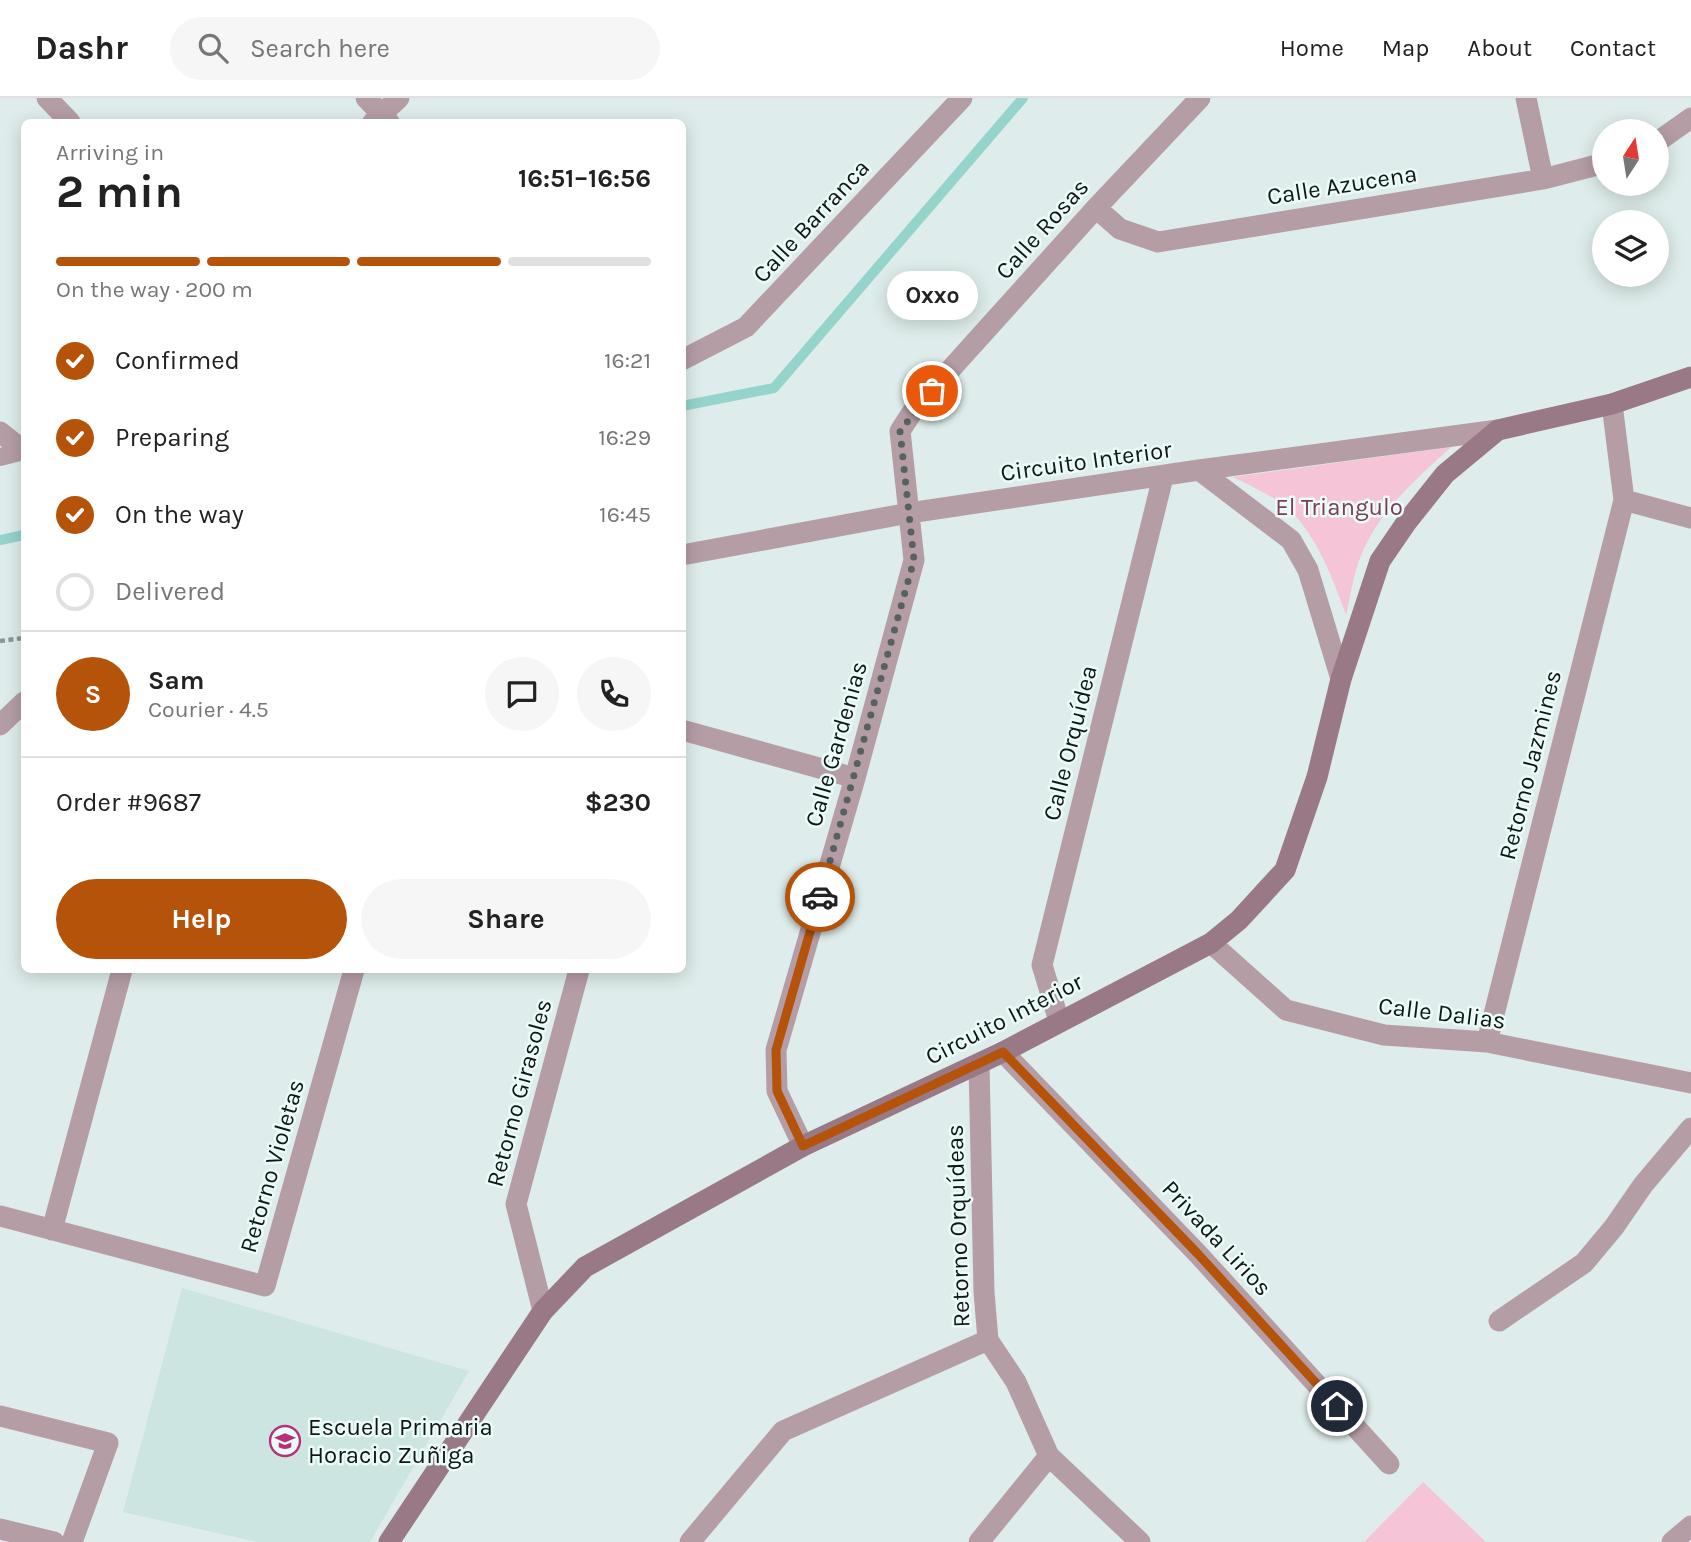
<!DOCTYPE html>
<meta charset="utf-8">
<style>
:root{--surface:#fff;--page:#f6f6f6;--text:#222;--muted:#767676;--line:#e0e0e0;--accent:#b45309}
body{margin:0;font-family:Karla,sans-serif;background:var(--page);color:var(--text);height:100vh;display:flex;flex-direction:column;font-size:26px;white-space:nowrap}
*{box-sizing:border-box;margin:0}
p{font-size:23px;color:var(--muted)}
.icon{flex:none;width:38px;height:38px;fill:none;stroke:currentColor;stroke-width:2;stroke-linecap:round;stroke-linejoin:round}
.map{position:relative;flex:1;overflow:hidden}
.drawer{position:absolute;left:21px;top:21px;width:665px;height:854px;display:flex;flex-direction:column;background:var(--surface);border-radius:10px;box-shadow:0 4px 18px #0003}
.drawer>*{flex:none}
.needle{width:46px;rotate:12deg}
.fabs{position:absolute;left:1592px;top:21px;display:grid;gap:14px}
.fabs a{display:grid;place-items:center;width:77px;height:77px;border-radius:50%;background:var(--surface);box-shadow:0 4px 18px #0003;font-size:35px}
.pin{position:absolute;display:grid;place-items:center;width:60px;height:60px;color:#fff;margin:-30px;border:4px solid #fff;border-radius:50%;box-shadow:0 2px 7px #0007}
.courier{position:absolute;display:grid;place-items:center;width:70px;height:70px;margin:-35px;border:5px solid #b45309;border-radius:50%;background:#fff;color:#222;box-shadow:0 2px 9px #0007}
.bubble{position:absolute;height:49px;border-radius:24px;background:var(--surface);box-shadow:0 4px 18px #0003;font-size:23px;font-weight:700;line-height:49px;text-align:center}
.summary em{font-style:normal;font-weight:700}
.summary div{display:flex;flex-direction:column-reverse}
.summary{display:flex;align-items:center;justify-content:space-between;height:119px;padding:0 35px}
h1{font-size:46px;font-weight:700;line-height:52px}
.bar{display:grid;grid-template-columns:repeat(4,1fr);gap:10px 7px;align-content:center;height:84px;padding:0 35px}
.bar i{height:9px;border-radius:5px;background:var(--line)}
.bar .active{background:var(--accent)}
.bar p{grid-column:span 4}
.line{display:flex;align-items:center;gap:18px;padding:0 35px;border-top:2px solid var(--line)}
.line div{flex:1}
.round{display:grid;place-items:center;flex:none;width:74px;height:74px;border-radius:37px;background:var(--page)}
ol{padding:0 35px;list-style:none}
li{display:flex;align-items:center;gap:21px;height:77px}
li p{margin-inline-start:auto}
li .icon{padding:7px;border-radius:50%;background:var(--accent);color:#fff;stroke-width:4}
li:last-child{color:var(--muted)}
li i{width:38px;height:38px;border:4px solid var(--line);border-radius:50%}
.button{display:flex;gap:14px;margin-top:auto;padding:14px 35px}
.button a{flex:1;height:80px;border-radius:42px;background:var(--accent);color:#fff;font-size:28px;font-weight:700;line-height:80px;text-align:center}
.button a+a{background:var(--page);color:var(--text)}
header{display:flex;align-items:center;gap:42px;box-sizing:border-box;height:98px;padding:0 35px;background:var(--surface);border-bottom:2px solid var(--line)}
header strong{font-size:33px}
nav{display:flex;gap:38px;margin-inline-start:auto;font-size:24px}
.search{width:490px;height:63px;background:var(--page);display:flex;align-items:center;gap:18px;box-sizing:border-box;padding:0 24px;border-radius:38px;color:var(--muted);font-size:26px}
.map>svg:first-child{display:block}
.built{fill:#cce5e1}
.green{fill:#f5c4d7}
.lines{fill:none;stroke-linecap:round;stroke-linejoin:round}
.stream{stroke:#94d4cb;stroke-width:10}
.path{stroke:#8b9594;stroke-width:4.5;stroke-dasharray:5 3.5;stroke-linecap:butt}
.lane{stroke:#b59da6;stroke-width:18}
.street{stroke:#b59da6;stroke-width:21}
.secondary{stroke:#9a7986;stroke-width:21}
.done{stroke:#596160;stroke-width:7;stroke-dasharray:0 12.6}
.route{stroke:#b45309;stroke-width:9}
.labels{text-anchor:middle;stroke-width:5;stroke-linejoin:round;paint-order:stroke}
.street-label{font-size:24px;fill:#111615;stroke:#ebfbf8}
.park-label{font-size:24px;fill:#7d3c5a;stroke:#ebfbf8}
.poi-label{font-size:24px;fill:#111615;stroke:#ebfbf8;text-anchor:start}
</style>
<header>
<strong>Dashr</strong>
<div class="search"><svg class="icon" aria-label="search" viewBox="0 0 24 24"><circle cx="10" cy="10" r="6"/><path d="M15 15l6 6"/></svg>Search here</div>
<nav><a>Home</a><a>Map</a><a>About</a><a>Contact</a></nav>
</header>
<div class="map">
<svg width="1691" height="1444" viewBox="0 0 1691 1444">
<rect width="100%" height="100%" fill="#deedeb"/>
<!-- built -->
<path class="built" d="M182,1190l287,83 -99,171h-113l-134,-30z"/>
<!-- green -->
<path class="green" d="M1451,349c-38,35 -78,69 -94,120 -5,15 -7,33 -11,48 -13,-36 -32,-88 -65,-112 -15,-10 -32,-18 -48,-26z
M1423,1384l63,60h-122z"/>
<g class="lines">
<!-- stream -->
<path class="stream" d="M682,308l92,-18 249,-290
M0,442l24,-5"/>
<!-- path -->
<path class="path" d="M0,543l24,-3"/>
<!-- lane -->
<path class="lane" d="M0,359l24,-6"/>
<!-- street -->
<path class="street" d="M47,0l23,24
M366,0l23,24
M1526,0l17,81
M373,24l26,-24
M1657,44l34,-24
M1096,110l24,21 38,13 385,-63 62,-16
M682,262l64,-33 216,-229
M0,334l24,19
M1199,372l92,70 17,30 33,109
M1624,402l67,18
M682,457l227,-42 290,-43 299,-40
M0,627l24,-23
M682,632l173,48
M1211,845l75,67 98,25 103,7 204,41
M1059,923l-17,-56 121,-488
M1487,944l137,-542 -12,-96
M1003,954l195,202 191,210
M979,966l5,228 4,48 28,42 33,74 91,86
M803,1048l-26,-55 -1,-41 79,-272 59,-218 -14,-129 13,-20 183,-203 104,-110
M0,1118l265,70 89,-316
M52,1132l70,-260
M543,1213l-27,-107 63,-234
M1499,1223l85,-58 30,-36 29,-42 48,-57
M0,1318l108,27 -36,99
M0,1431l54,13
M690,1444l93,-111 205,-91
M979,1444l70,-86
M1672,1444l19,-16"/>
<!-- secondary -->
<path class="secondary" d="M389,1444l154,-231 42,-44 218,-121 200,-94 208,-109 28,-23 46,-50 32,-93 24,-98 39,-118 26,-38 39,-49 53,-44 114,-26 79,-27"/>
</g>
<g class="lines">
<!-- done -->
<path class="done" d="M820,799l94,-337 -14,-129 32,-40"/>
<!-- route -->
<path class="route" d="M820,799l-44,153 1,41 26,55 200,-94 195,202 139,152"/>
</g>
<!-- icons -->
<defs>
<g id="school-ring" transform="scale(1.575)"><circle r="9.5" fill="#ebfbf8" stroke="#b63177" stroke-width="1.5"/><path d="M0-5L7-2L0 1L-7-2ZM-4 1L0 2.5L4 1V4Q0 6-4 4Z" fill="#b63177"/></g>
</defs>
<g fill-rule="evenodd">
<use href="#school-ring" x="285" y="1343"/>
</g>
<g class="labels">
<!-- street labels -->
<g class="street-label">
<text transform="translate(1342 87) rotate(-9)" y="8">Calle Azucena</text>
<text transform="translate(811 123) rotate(-47)" y="8">Calle Barranca</text>
<text transform="translate(1042 131) rotate(-48)" y="8">Calle Rosas</text>
<text transform="translate(1086 363) rotate(-8)" y="8">Circuito Interior</text>
<text transform="translate(1070 645) rotate(-76)" y="8">Calle Orquídea</text>
<text transform="translate(836 646) rotate(-74)" y="8">Calle Gardenias</text>
<text transform="translate(1530 667) rotate(-76)" y="8">Retorno Jazmines</text>
<text transform="translate(1442 915) rotate(7)" y="8">Calle Dalias</text>
<text transform="translate(1004 921) rotate(-27)" y="8">Circuito Interior</text>
<text transform="translate(519 995) rotate(-75)" y="8">Retorno Girasoles</text>
<text transform="translate(272 1068) rotate(-74)" y="8">Retorno Violetas</text>
<text transform="translate(958 1128) rotate(-92)" y="8">Retorno Orquídeas</text>
<text transform="translate(1217 1140) rotate(47)" y="8">Privada Lirios</text>
</g>
<!-- park labels -->
<g class="park-label">
<text x="1339" y="417">El Triangulo</text>
</g>
<!-- poi labels -->
<g class="poi-label">
<text x="308" y="1337">Escuela Primaria<tspan x="308" dy="28">Horacio Zuñiga</tspan></text>
</g>
</g>
</svg>
<div class="fabs">
<a><svg class="needle" viewBox="-14 -14 28 28"><path d="M0-13l5 13h-10z" fill="#e53935"/><path d="M0 13l5-13h-10z" fill="#767676"/></svg></a>
<a><svg class="icon" aria-label="layers" viewBox="0 0 24 24"><path d="M12 4l9 5-9 5-9-5zM3 14l9 5 9-5"/></svg></a>
</div>
<div class="pin" style="left:932px;top:293px;background:#ea580c"><svg class="icon" aria-label="bag" viewBox="0 0 24 24"><path d="M5 8h14l-1 12H6zM9 8a3 3 0 0 1 6 0"/></svg></div>
<div class="pin" style="left:1337px;top:1308px;background:#1f2937"><svg class="icon" aria-label="home" viewBox="0 0 24 24"><path d="M3 11l9-7 9 7M6 9v11h12V9"/></svg></div>
<div class="courier" style="left:820px;top:799px"><svg class="icon" aria-label="car" viewBox="0 0 24 24"><path d="M5 17H2v-5l4-1 3-4h7l3 4 3 1v5h-3M9 17h6M6 11h13"/><circle cx="7" cy="17" r="2"/><circle cx="17" cy="17" r="2"/></svg></div>
<div class="bubble" style="left:887px;top:173px;width:91px">Oxxo</div>
<section class="drawer">
<div class="summary"><div><h1>2 min</h1><p>Arriving in</p></div><em>16:51–16:56</em></div>
<div class="bar"><i class="active"></i><i class="active"></i><i class="active"></i><i></i><p>On the way · 200 m</p></div>
<ol>
<li><svg class="icon" aria-label="check" viewBox="0 0 24 24"><path d="M5 12l5 5 9-10"/></svg>Confirmed<p>16:21</p></li>
<li><svg class="icon" aria-label="check" viewBox="0 0 24 24"><path d="M5 12l5 5 9-10"/></svg>Preparing<p>16:29</p></li>
<li><svg class="icon" aria-label="check" viewBox="0 0 24 24"><path d="M5 12l5 5 9-10"/></svg>On the way<p>16:45</p></li>
<li><i></i>Delivered</li>
</ol>
<div class="line" style="height:126px"><b class="round" style="background:var(--accent);color:#fff">S</b><div><b>Sam</b><p>Courier · 4.5</p></div><a class="round"><svg class="icon" aria-label="chat" viewBox="0 0 24 24"><path d="M4 5h16v11H9l-5 4z"/></svg></a><a class="round"><svg class="icon" aria-label="phone" viewBox="0 0 24 24"><path d="M5 4h4l2 5-3 2q2 4 5 5l2-3 5 2v4C11 20 4 13 5 4z"/></svg></a></div>
<div class="line" style="height:91px"><div>Order #9687</div><b>$230</b></div>
<div class="button"><a>Help</a><a>Share</a></div>
</section>
</div>
